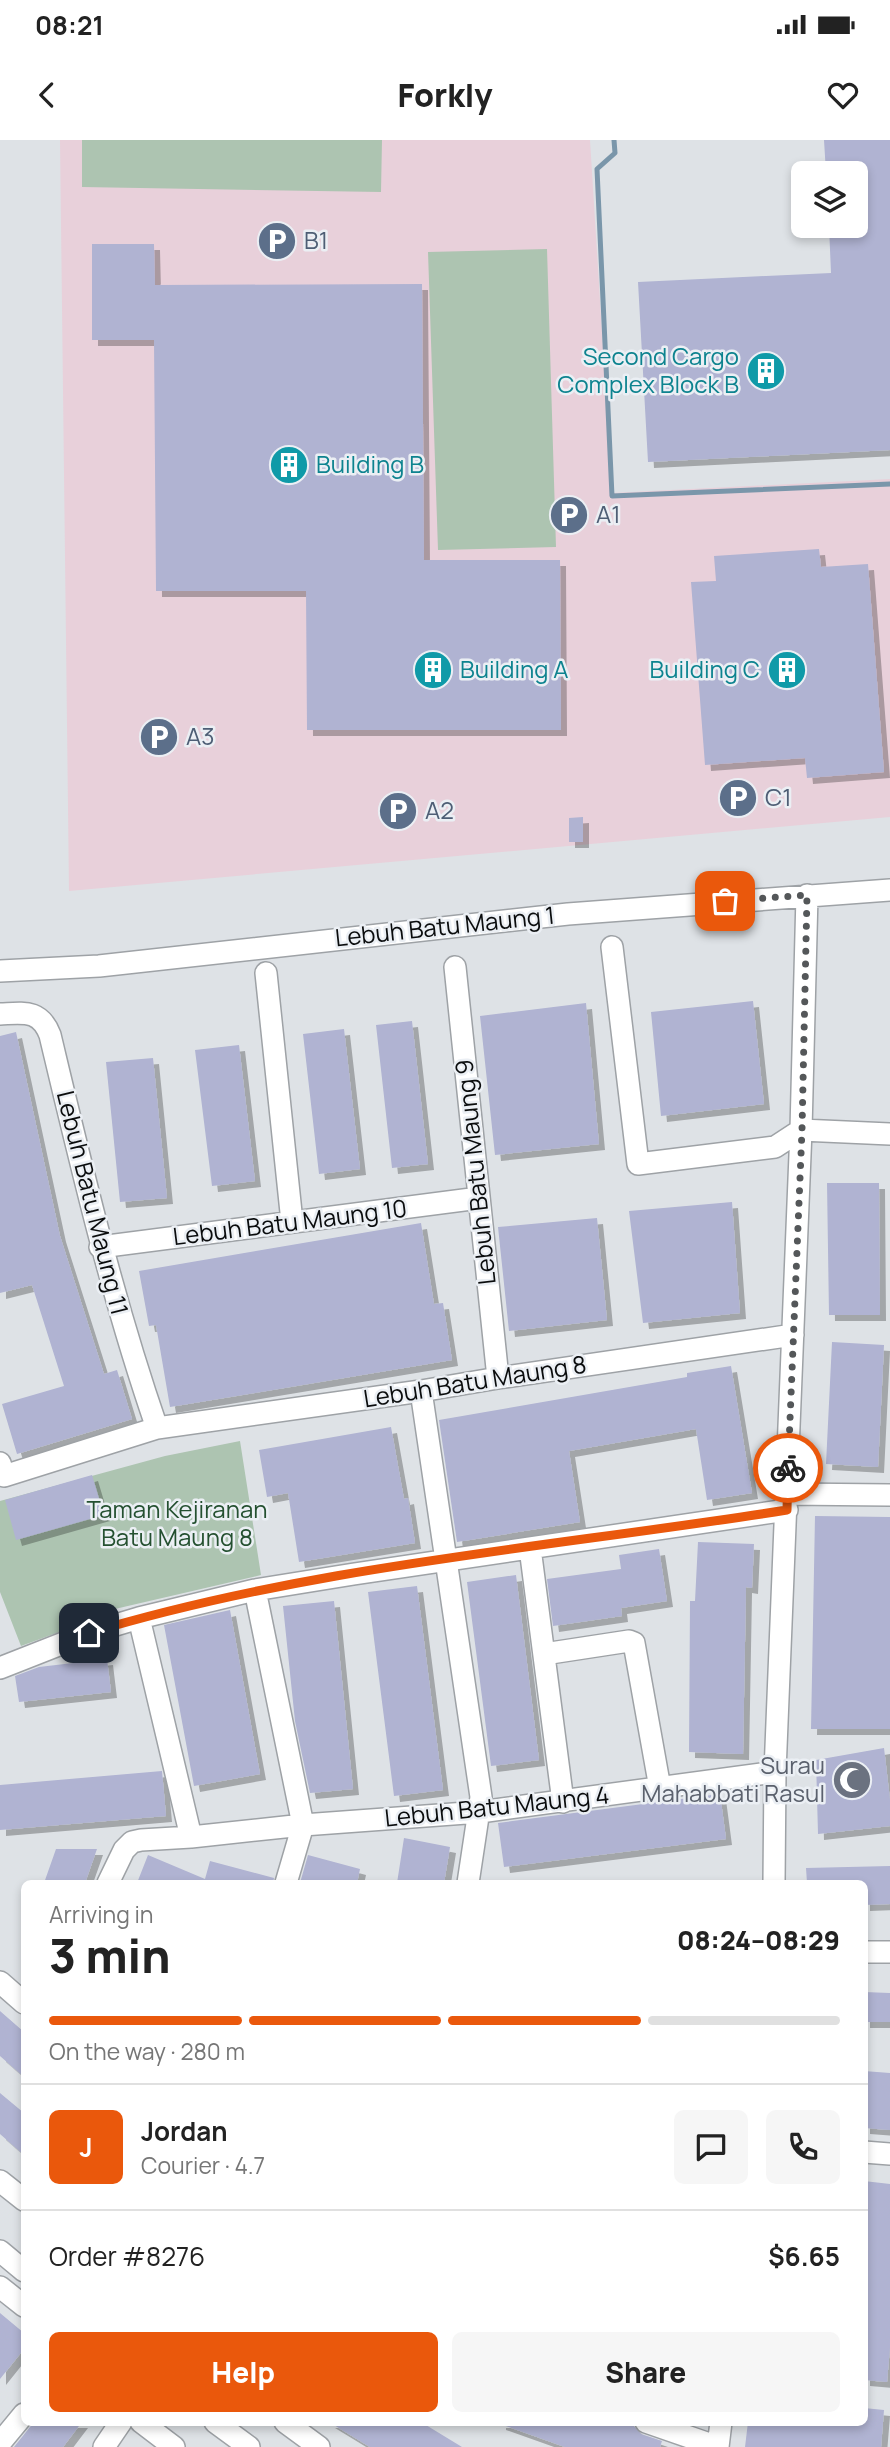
<!DOCTYPE html>
<meta charset="utf-8">
<style>
:root{--surface:#fff;--page:#f6f6f6;--text:#222;--muted:#767676;--line:#e0e0e0;--accent:#ea580c}
body{margin:0;font-family:Manrope,sans-serif;background:var(--page);color:var(--text);height:100vh;display:flex;flex-direction:column;font-size:26px;white-space:nowrap}
*{box-sizing:border-box;margin:0}
p{font-size:23px;color:var(--muted)}
.icon{flex:none;width:38px;height:38px;fill:none;stroke:currentColor;stroke-width:2;stroke-linecap:round;stroke-linejoin:round}
.map{position:relative;flex:1;overflow:hidden}
.sheet{position:absolute;left:21px;top:1740px;width:847px;height:546px;display:flex;flex-direction:column;background:var(--surface);border-radius:10px;box-shadow:0 4px 10px #0003}
.sheet>*{flex:none}
.fabs{position:absolute;left:791px;top:21px;display:grid;gap:14px}
.fabs a{display:grid;place-items:center;width:77px;height:77px;border-radius:10px;background:var(--surface);box-shadow:0 4px 10px #0003;font-size:35px}
.pin{position:absolute;display:grid;place-items:center;width:60px;height:60px;color:#fff;margin:-30px;border-radius:14px;box-shadow:0 4px 10px #0006}
.courier{position:absolute;display:grid;place-items:center;width:70px;height:70px;margin:-35px;border:5px solid #ea580c;border-radius:50%;background:#fff;color:#222;box-shadow:0 2px 9px #0007}
.headline em{font-style:normal;font-weight:800}
.headline div{display:flex;flex-direction:column-reverse}
.headline{display:flex;align-items:center;justify-content:space-between;height:119px;padding:0 28px}
h1{font-size:46px;font-weight:800;line-height:52px}
.bar{display:grid;grid-template-columns:repeat(4,1fr);gap:10px 7px;align-content:center;height:84px;padding:0 28px}
.bar i{height:9px;border-radius:5px;background:var(--line)}
.bar .current{background:var(--accent)}
.bar p{grid-column:span 4}
.line{display:flex;align-items:center;gap:18px;padding:0 28px;border-top:2px solid var(--line)}
.line div{flex:1}
.round{display:grid;place-items:center;flex:none;width:74px;height:74px;border-radius:10px;background:var(--page)}
.primary-button{display:flex;gap:14px;margin-top:auto;padding:14px 28px}
.primary-button a{flex:1;height:80px;border-radius:10px;background:var(--accent);color:#fff;font-size:28px;font-weight:800;line-height:80px;text-align:center}
.primary-button a+a{background:var(--page);color:var(--text)}
.status{display:flex;justify-content:space-between;align-items:center;height:49px;padding:0 35px;background:var(--surface);direction:ltr}
.status svg{height:19px;fill:currentColor}
header{display:flex;justify-content:space-between;align-items:center;height:91px;padding:0 28px;background:var(--surface);font-size:32px;font-weight:800}
.map>svg:first-child{display:block}
.industrial{fill:#e8d0da}
.green{fill:#adc4b1}
.lines{fill:none;stroke-linecap:round;stroke-linejoin:round}
.stream{stroke:#7a96aa;stroke-width:5}
.building{fill:#b0b3d2;filter:url(#shadow)}
.street-casing{stroke:#9ea2a6;stroke-width:24}
.street{stroke:#fff;stroke-width:21}
.done{stroke:#545759;stroke-width:7;stroke-dasharray:0 12.6}
.route{stroke:#ea580c;stroke-width:9}
.labels{text-anchor:middle;stroke-width:5;stroke-linejoin:round;paint-order:stroke}
.service-label{font-size:24px;fill:#4e5e75;stroke:#ebeff4;text-anchor:start}
.culture-label{font-size:24px;fill:#0d838f;stroke:#ebeff4;text-anchor:end}
.street-label{font-size:24px;fill:#0a0c0d;stroke:#ebeff4}
.park-label{font-size:24px;fill:#245030;stroke:#ebeff4}
.worship-label{font-size:24px;fill:#5b616d;stroke:#ebeff4;text-anchor:end}
</style>
<div class="status"><b>08:21</b><svg viewBox="0 0 49 12"><path d="M0 12V9h3v3zM5 12V6h3v6zM10 12V3h3v9zM15 12V0h3v12zM26 1h20v11H26zM47 4h2v5h-2z"/></svg></div>
<header><svg class="icon" aria-label="back" viewBox="0 0 24 24"><path d="M15 5l-7 7 7 7"/></svg>Forkly<svg class="icon" aria-label="heart" viewBox="0 0 24 24"><path d="M12 20l-8-8c-3-5 5-10 8-4 3-6 11-1 8 4z"/></svg></header>
<div class="map">
<svg width="890" height="2307" viewBox="0 0 890 2307">
<defs>
<filter id="shadow"><feDropShadow dx="6" dy="6" stdDeviation="0" flood-color="#0004"/></filter>
</defs>
<rect width="100%" height="100%" fill="#dee2e6"/>
<!-- industrial -->
<path class="industrial" d="M60,0h530l22,353 278,-14v338l-821,74z"/>
<!-- green -->
<path class="green" d="M82,0h300l-1,52 -299,-5z
M547,109l9,298 -118,3 -10,-298z
M240,1301l21,134 -172,40 -19,13 -49,18 -21,-54v-91l165,-45z"/>
<g class="lines">
<!-- stream -->
<path class="stream" d="M614,0l1,13 -18,16 15,327 278,-12"/>
</g>
<!-- building -->
<path class="building" d="M824,0h66v310l-242,12 -10,-180 193,-9 -2,-47h27v-53h-30z
M92,104h62l1,41 267,-1 2,276h136l1,170h-254l-1,-139h-150l-2,-251h-62z
M819,409l2,18 47,-3 16,208 -77,6 -2,-20 -100,7 -14,-183 25,-1 -2,-25z
M583,677v25h-14v-24z
M753,861l11,103 -103,12 -10,-104z
M586,863l13,141 -104,11 -15,-139z
M412,881l16,143 -36,4 -16,-143z
M344,889l16,140 -41,5 -16,-140z
M16,892l44,204 44,138 13,-4 15,49 -115,35 -15,-50 62,-18 -32,-101 -32,8v-257z
M239,905l16,136 -43,5 -17,-136z
M153,918l14,140 -47,4 -14,-140z
M827,1043h52l1,132h-51z
M732,1062l8,111 -97,10 -14,-112z
M597,1078l10,102 -98,11 -11,-104z
M421,1083l13,81 9,-1 9,57 -282,47 -14,-82 -7,1 -10,-55z
M832,1202l52,3 -6,122 -52,-3z
M731,1226l21,127 -45,7 -11,-71 -127,22 11,71 -123,20 -18,-122 248,-43v-4z
M391,1287l13,72 4,-1 7,45 -116,19 -11,-69 -21,4 -8,-47z
M92,1335l12,40 -88,25 -11,-40z
M815,1376l75,1v212h-79z
M698,1402l56,2 -2,44 -6,-1 -3,167 -54,-2 1,-151h5z
M659,1409l8,52 -46,7 1,8 -69,10 -6,-47 74,-10 -2,-14z
M516,1435l23,185 -48,6 -24,-184z
M417,1446l26,204 -49,6 -26,-204z
M334,1461l19,188 -43,4 -15,-72 -12,-115z
M230,1470l30,164 -66,12 -30,-161z
M107,1519l4,33 -92,10 -4,-26 24,-9z
M884,1608l6,52v26l-72,8 -2,-74z
M162,1631l4,45 -166,14v-45z
M720,1654l6,45 -222,28 -6,-44z
M404,1698l46,9 -6,36h-47z
M56,1709h41l-12,34h-41z
M148,1715l57,24 5,-18 64,17 -1,5h-136z
M308,1715l52,14 -3,14h-57z
M890,1726v38l-26,1v-22h-57l-1,-15z
M864,1852l26,1v29h-26z
M0,1871l24,21v45l-24,-21z
M864,1931l26,2v57l-26,-2z
M0,1953l24,20v42l-24,-21z
M864,2041l26,3v163l-3,35 -23,-2z
M0,2173l24,20v16l-24,30z
M864,2268l20,2 -3,37h-136l3,-25h116z
M34,2282h48l-19,25h-49z
M329,2282h92l41,25h-92z
M500,2282h125l8,3 8,9 21,7 -2,6h-95l-65,-23z"/>
<g class="lines">
<!-- street casing -->
<g class="street-casing">
<path id="street" d="M612,807l26,217 137,-17 26,-17
M455,827l43,411
M0,831l99,-5 469,-52 322,-24
M266,833l26,249
M0,874c24,-1 40,-5 50,21 32,134 62,263 107,393
M801,990l89,4
M100,1107l379,-49
M421,1251l60,406 -13,86
M0,1323l4,13 153,-48 264,-37 77,-13 295,-43
M787,1354l103,1
M530,1408l33,254
M255,1450l48,235 -17,58
M139,1478l52,219
M544,1514l85,-13 5,2 26,145
M0,1528l89,-35 50,-15 116,-28 99,-16 433,-64
M108,1743l16,-33 8,-8 9,-2 50,-3 112,-12 177,-13 295,-40
M774,1743l1,-111 26,-642 6,-235
M864,1812h26
M0,1842l24,21
M864,2012l26,2
M0,2041l24,19
M0,2111l24,20
M0,2147l24,19
M141,2282l33,25
M215,2282l34,25
M285,2282l34,25
M646,2282l72,25
M0,2303l24,-29
M104,2307l17,-25
M718,2307l3,-25"/>
</g>
<!-- street -->
<use href="#street" class="street"/>
</g>
<g class="lines">
<!-- done -->
<path class="done" d="M725,761l82,-6 -5,235 -14,338"/>
<!-- route -->
<path class="route" d="M89,1493c225,-68 466,-86 698,-123l1,-42"/>
</g>
<!-- icons -->
<defs>
<g id="parking-disc" transform="scale(2.0125)"><circle r="9.5" fill="#5c6f8a" stroke="#ebeff4"/><path d="M-3.5-5.5H1a3.5 3.5 0 0 1 0 7H-1V5.5H-3.5ZM-1-3.4V-.6H.8a1.4 1.4 0 0 0 0-2.8Z" fill="#fff"/></g>
<g id="building-disc" transform="scale(2.0125)"><circle r="9.5" fill="#0f9aa8" stroke="#ebeff4"/><path d="M-4-6H4V6H1V3H-1V6H-4ZM-2.5-4.3h1.7v1.8h-1.7ZM.8-4.3h1.7v1.8H.8ZM-2.5-1h1.7V.8h-1.7ZM.8-1h1.7V.8H.8Z" fill="#fff"/></g>
<g id="mosque-disc" transform="scale(2.0125)"><circle r="9.5" fill="#6b7280" stroke="#ebeff4"/><path d="M3.5-4.9A6 6 0 1 0 3.5 4.9A5 5 0 1 1 3.5-4.9Z" fill="#fff"/></g>
</defs>
<g fill-rule="evenodd">
<use href="#parking-disc" x="277" y="101"/>
<use href="#building-disc" x="766" y="231"/>
<use href="#building-disc" x="289" y="325"/>
<use href="#parking-disc" x="569" y="375"/>
<use href="#building-disc" x="433" y="530"/>
<use href="#building-disc" x="787" y="530"/>
<use href="#parking-disc" x="159" y="597"/>
<use href="#parking-disc" x="738" y="658"/>
<use href="#parking-disc" x="398" y="671"/>
<use href="#mosque-disc" x="852" y="1640"/>
</g>
<g class="labels">
<!-- service labels -->
<g class="service-label">
<text x="304" y="109">B1</text>
<text x="596" y="383">A1</text>
<text x="186" y="605">A3</text>
<text x="765" y="666">C1</text>
<text x="425" y="679">A2</text>
</g>
<!-- culture labels -->
<g class="culture-label">
<text x="739" y="225">Second Cargo<tspan x="739" dy="28">Complex Block B</tspan></text>
<text x="316" y="333" text-anchor="start">Building B</text>
<text x="460" y="538" text-anchor="start">Building A</text>
<text x="760" y="538">Building C</text>
</g>
<!-- street labels -->
<g class="street-label">
<text transform="translate(445 787) rotate(-6)" y="8">Lebuh Batu Maung 1</text>
<text transform="translate(476 1032) rotate(-96)" y="8">Lebuh Batu Maung 9</text>
<text transform="translate(92 1063) rotate(76)" y="8">Lebuh Batu Maung 11</text>
<text transform="translate(290 1083) rotate(-7)" y="8">Lebuh Batu Maung 10</text>
<text transform="translate(475 1242) rotate(-9)" y="8">Lebuh Batu Maung 8</text>
<text transform="translate(497 1667) rotate(-6)" y="8">Lebuh Batu Maung 4</text>
</g>
<!-- park labels -->
<g class="park-label">
<text x="177" y="1378">Taman Kejiranan<tspan x="177" dy="28">Batu Maung 8</tspan></text>
</g>
<!-- worship labels -->
<g class="worship-label">
<text x="825" y="1634">Surau<tspan x="825" dy="28">Mahabbati Rasul</tspan></text>
</g>
</g>
</svg>
<div class="fabs">
<a><svg class="icon" aria-label="layers" viewBox="0 0 24 24"><path d="M12 4l9 5-9 5-9-5zM3 14l9 5 9-5"/></svg></a>
</div>
<div class="pin" style="left:725px;top:761px;background:#ea580c"><svg class="icon" aria-label="bag" viewBox="0 0 24 24"><path d="M5 8h14l-1 12H6zM9 8a3 3 0 0 1 6 0"/></svg></div>
<div class="pin" style="left:89px;top:1493px;background:#1f2937"><svg class="icon" aria-label="home" viewBox="0 0 24 24"><path d="M3 11l9-7 9 7M6 9v11h12V9"/></svg></div>
<div class="courier" style="left:788px;top:1328px"><svg class="icon" aria-label="bike" viewBox="0 0 24 24"><circle cx="6" cy="16" r="4"/><circle cx="18" cy="16" r="4"/><path d="M6 16l4-8h5l3 8M10 8l3 8H6M13 5h3"/></svg></div>
<section class="sheet">
<div class="headline"><div><h1>3 min</h1><p>Arriving in</p></div><em>08:24–08:29</em></div>
<div class="bar"><i class="current"></i><i class="current"></i><i class="current"></i><i></i><p>On the way · 280 m</p></div>
<div class="line" style="height:126px"><b class="round" style="background:var(--accent);color:#fff">J</b><div><b>Jordan</b><p>Courier · 4.7</p></div><a class="round"><svg class="icon" aria-label="chat" viewBox="0 0 24 24"><path d="M4 5h16v11H9l-5 4z"/></svg></a><a class="round"><svg class="icon" aria-label="phone" viewBox="0 0 24 24"><path d="M5 4h4l2 5-3 2q2 4 5 5l2-3 5 2v4C11 20 4 13 5 4z"/></svg></a></div>
<div class="line" style="height:91px"><div>Order #8276</div><b>$6.65</b></div>
<div class="primary-button"><a>Help</a><a>Share</a></div>
</section>
</div>
